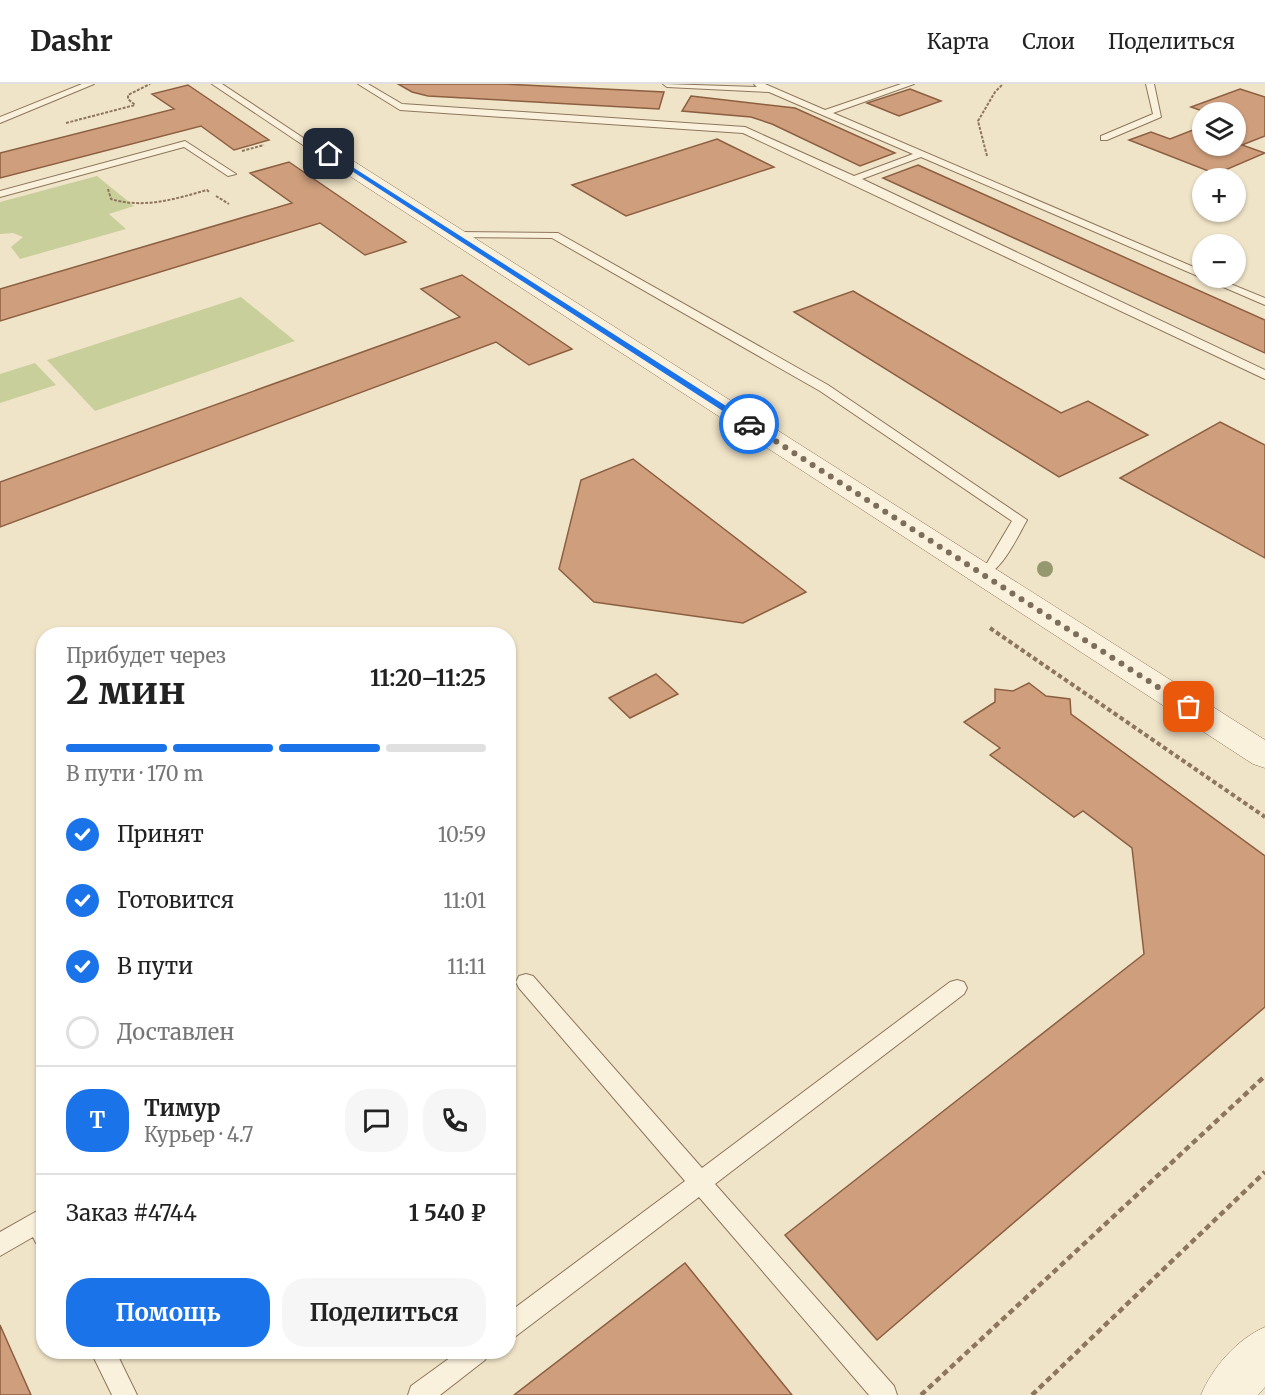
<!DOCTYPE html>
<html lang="ru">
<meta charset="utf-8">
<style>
:root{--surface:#fff;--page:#f6f6f6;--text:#222;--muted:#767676;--line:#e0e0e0;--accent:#1a73e8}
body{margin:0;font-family:Merriweather,serif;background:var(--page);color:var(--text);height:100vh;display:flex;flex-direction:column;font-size:22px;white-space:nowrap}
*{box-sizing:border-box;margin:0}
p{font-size:20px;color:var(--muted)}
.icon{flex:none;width:33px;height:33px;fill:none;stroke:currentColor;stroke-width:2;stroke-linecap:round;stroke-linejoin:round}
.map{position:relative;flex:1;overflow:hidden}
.details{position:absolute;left:36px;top:543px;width:480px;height:732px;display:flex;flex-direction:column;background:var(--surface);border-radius:24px;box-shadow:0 2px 4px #0004}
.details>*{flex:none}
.buttons{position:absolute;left:1192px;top:18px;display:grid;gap:12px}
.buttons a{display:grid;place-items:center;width:54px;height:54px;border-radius:50%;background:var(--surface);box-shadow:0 2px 4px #0004;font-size:30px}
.pin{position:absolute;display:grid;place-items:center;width:51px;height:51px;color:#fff;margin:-26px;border-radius:12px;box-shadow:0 3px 9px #0006}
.courier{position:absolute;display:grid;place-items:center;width:60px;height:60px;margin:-30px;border:4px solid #1a73e8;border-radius:50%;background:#fff;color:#222;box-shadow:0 2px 8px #0007}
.summary em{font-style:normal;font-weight:700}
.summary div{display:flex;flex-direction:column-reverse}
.summary{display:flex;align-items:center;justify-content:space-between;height:102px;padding:0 30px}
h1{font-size:39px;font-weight:700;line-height:45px}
.bar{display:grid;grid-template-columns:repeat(4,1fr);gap:9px 6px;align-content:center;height:72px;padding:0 30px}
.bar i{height:8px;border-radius:4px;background:var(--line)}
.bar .active{background:var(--accent)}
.bar p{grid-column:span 4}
.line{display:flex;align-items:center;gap:15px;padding:0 30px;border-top:2px solid var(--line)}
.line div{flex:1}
.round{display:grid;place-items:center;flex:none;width:63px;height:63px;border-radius:24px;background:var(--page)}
ol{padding:0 30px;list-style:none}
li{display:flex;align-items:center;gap:18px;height:66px}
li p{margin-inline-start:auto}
li .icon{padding:6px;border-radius:50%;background:var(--accent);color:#fff;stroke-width:4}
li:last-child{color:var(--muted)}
li i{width:33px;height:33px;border:3px solid var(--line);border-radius:50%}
.button{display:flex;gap:12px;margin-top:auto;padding:12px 30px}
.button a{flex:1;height:69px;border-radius:24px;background:var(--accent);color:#fff;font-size:24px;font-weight:700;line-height:69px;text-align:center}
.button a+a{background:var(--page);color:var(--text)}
header{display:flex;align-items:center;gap:36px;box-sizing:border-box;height:84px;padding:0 30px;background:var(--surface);border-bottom:2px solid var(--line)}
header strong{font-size:28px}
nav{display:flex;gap:33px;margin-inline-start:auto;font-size:21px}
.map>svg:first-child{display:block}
.green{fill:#c9cf9b}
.building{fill:#cf9f7d;stroke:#8d5f41;stroke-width:1.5}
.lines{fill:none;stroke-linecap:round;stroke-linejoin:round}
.lane-casing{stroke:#8d765c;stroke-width:2}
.street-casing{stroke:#8d765c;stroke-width:1}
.path-far2{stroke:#8d765c;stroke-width:2;stroke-dasharray:3 1.5;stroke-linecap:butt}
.path-far1{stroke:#8d765c;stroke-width:4;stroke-dasharray:4.5 3;stroke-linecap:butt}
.path{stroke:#8d765c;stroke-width:4.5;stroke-dasharray:6 4;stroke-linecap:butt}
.lane{fill:#faf1dc;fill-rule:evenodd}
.street{fill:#faf1dc;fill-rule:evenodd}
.tree{fill:#96986f}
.route{fill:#1a73e8}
.done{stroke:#7c6e5b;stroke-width:6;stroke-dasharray:0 10.8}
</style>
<header>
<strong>Dashr</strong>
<nav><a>Карта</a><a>Слои</a><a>Поделиться</a></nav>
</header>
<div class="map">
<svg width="1265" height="1311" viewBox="0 0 1265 1311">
<rect width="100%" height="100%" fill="#f0e4c8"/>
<!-- green -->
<path class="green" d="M97,92l37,30 -25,8 17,15 -106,30 -9,-12 12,-10 -10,-4 -13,1v-32z
M241,213l54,44 -200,70 -48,-51z
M35,279l21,22 -56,18v-29z"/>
<!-- building -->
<path class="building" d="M398,0h106l160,8 -5,17 -231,-13 -16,-4z
M188,1l81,55 -35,10 -33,-24 -201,52v-25l174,-44 -22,-15z
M910,5l31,12 -42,15 -32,-13z
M1240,5l25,8v39l-23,9 23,8 -49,21 -87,-34 22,-8 19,7 33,-13v20h33v-34h-31l-14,-5z
M691,12l104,12 100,45 -35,13 -88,-42 -21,-7 -69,-6z
M717,55l57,28 -148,49 -54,-31z
M289,78l117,80 -41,13 -45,-32 -320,98v-32l292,-86 -42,-30z
M918,81l347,155v33l-382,-175z
M462,191l110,74 -43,16 -33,-23 -496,185v-45l460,-165 -39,-28z
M853,207l208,122 27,-12 60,34 -89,42 -265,-165z
M1220,338l45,23v113l-145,-80z
M633,375l82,63 91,70 -63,31 -149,-21 -35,-33 22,-89z
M656,590l22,20 -48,24 -21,-20z
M1029,599l17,13 24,3 1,15 194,142v151l-388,333 -92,-105 359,-281 -12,-106 -49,-37 -9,6 -84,-62 10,-7 -36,-26 31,-20v-13l18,2z
M685,1179l107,132h-278z
M0,1241l31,70h-31z"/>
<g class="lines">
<!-- lane casing -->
<g class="lane-casing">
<path id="lane" d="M82,0h12l-94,39v-6z
M212,0h10l101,67 -8,2z
M358,0h10l34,20 343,23 109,49 59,-22 -144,-62 -102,-5 -4,-3 94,3 -3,-3h11l60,26 76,-26h13l-81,29 370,158v7h13l49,20v7l-344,-148 -59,22 403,191v9l-522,-246 -343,-23z
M1146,0h8l7,33 -54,23h-6v-4l52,-22z
M185,57l51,33 -8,2 -44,-29 -184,50v-6z
M456,148l102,1 270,152 199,135c-10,17 -29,62 -52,56l-2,-3 14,-10 25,-42 -192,-130 -268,-153 -100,-1v-4z
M526,890l7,2 169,192 248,-186 7,-2 7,2 3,6 -3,6 -249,190 179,202 3,9h-28l-170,-198 -183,139 -8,4v-27l177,-132 -166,-193 -3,-6 3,-6z
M37,1127l7,3v32l-8,-3 -3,-6 -33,19v-24z
M91,1268h25l21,43h-25z
M458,1268h31l-4,8 -45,35h-32l3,-9z"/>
</g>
<!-- street casing -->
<g class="street-casing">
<path id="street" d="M329,64l7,2 929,590v28l-12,-4 -931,-606 -3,-4 3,-4z
M1265,1243v60l-7,8h-57c11,-27 36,-56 64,-68z"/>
</g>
<!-- path-far2 -->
<path class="path-far2" d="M66,39l69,-18 -7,-6v-4l22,-11
M242,67l22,-6
M987,72l-9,-35 17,-29 8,-8
M108,105l3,10c33,10 64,0 96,-9l2,2
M216,112l13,8"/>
<!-- path-far1 -->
<path class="path-far1" d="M990,544l275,189"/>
<!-- path -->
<path class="path" d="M921,1311l344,-319
M1032,1311l233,-223"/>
<!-- lane -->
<use href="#lane" class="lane"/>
<!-- street -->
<use href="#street" class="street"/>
</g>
<!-- trees -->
<circle class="tree" cx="1045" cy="485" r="8"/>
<!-- route -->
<path class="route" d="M329,68l422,270 1,2 -6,2 -419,-271z"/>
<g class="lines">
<!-- done -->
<path class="done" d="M749,340l440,283"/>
</g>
</svg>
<div class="buttons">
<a><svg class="icon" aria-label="layers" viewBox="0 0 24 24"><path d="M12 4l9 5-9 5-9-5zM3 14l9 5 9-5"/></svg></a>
<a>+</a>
<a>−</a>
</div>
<div class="pin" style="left:1189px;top:623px;background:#ea580c"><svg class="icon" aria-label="bag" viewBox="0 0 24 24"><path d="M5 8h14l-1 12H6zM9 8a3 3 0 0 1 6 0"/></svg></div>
<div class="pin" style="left:329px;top:70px;background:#1f2937"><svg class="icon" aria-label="home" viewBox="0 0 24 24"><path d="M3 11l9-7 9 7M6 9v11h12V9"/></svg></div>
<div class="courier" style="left:749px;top:340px"><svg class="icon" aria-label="car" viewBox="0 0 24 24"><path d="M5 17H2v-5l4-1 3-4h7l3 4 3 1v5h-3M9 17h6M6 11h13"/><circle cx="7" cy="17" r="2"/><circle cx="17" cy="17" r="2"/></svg></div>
<section class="details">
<div class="summary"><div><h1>2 мин</h1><p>Прибудет через</p></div><em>11:20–11:25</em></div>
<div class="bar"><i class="active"></i><i class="active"></i><i class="active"></i><i></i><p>В пути · 170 m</p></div>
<ol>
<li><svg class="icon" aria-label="check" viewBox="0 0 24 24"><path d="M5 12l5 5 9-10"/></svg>Принят<p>10:59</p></li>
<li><svg class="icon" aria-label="check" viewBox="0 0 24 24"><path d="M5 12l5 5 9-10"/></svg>Готовится<p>11:01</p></li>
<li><svg class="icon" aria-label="check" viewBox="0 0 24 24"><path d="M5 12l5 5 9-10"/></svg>В пути<p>11:11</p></li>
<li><i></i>Доставлен</li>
</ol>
<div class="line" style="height:108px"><b class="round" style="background:var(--accent);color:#fff">Т</b><div><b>Тимур</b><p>Курьер · 4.7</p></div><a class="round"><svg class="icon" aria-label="chat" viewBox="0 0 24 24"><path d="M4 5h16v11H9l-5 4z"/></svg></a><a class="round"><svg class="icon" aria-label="phone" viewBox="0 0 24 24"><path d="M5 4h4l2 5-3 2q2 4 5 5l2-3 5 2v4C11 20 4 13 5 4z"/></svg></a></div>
<div class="line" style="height:78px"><div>Заказ #4744</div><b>1 540 ₽</b></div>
<div class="button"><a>Помощь</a><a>Поделиться</a></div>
</section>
</div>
